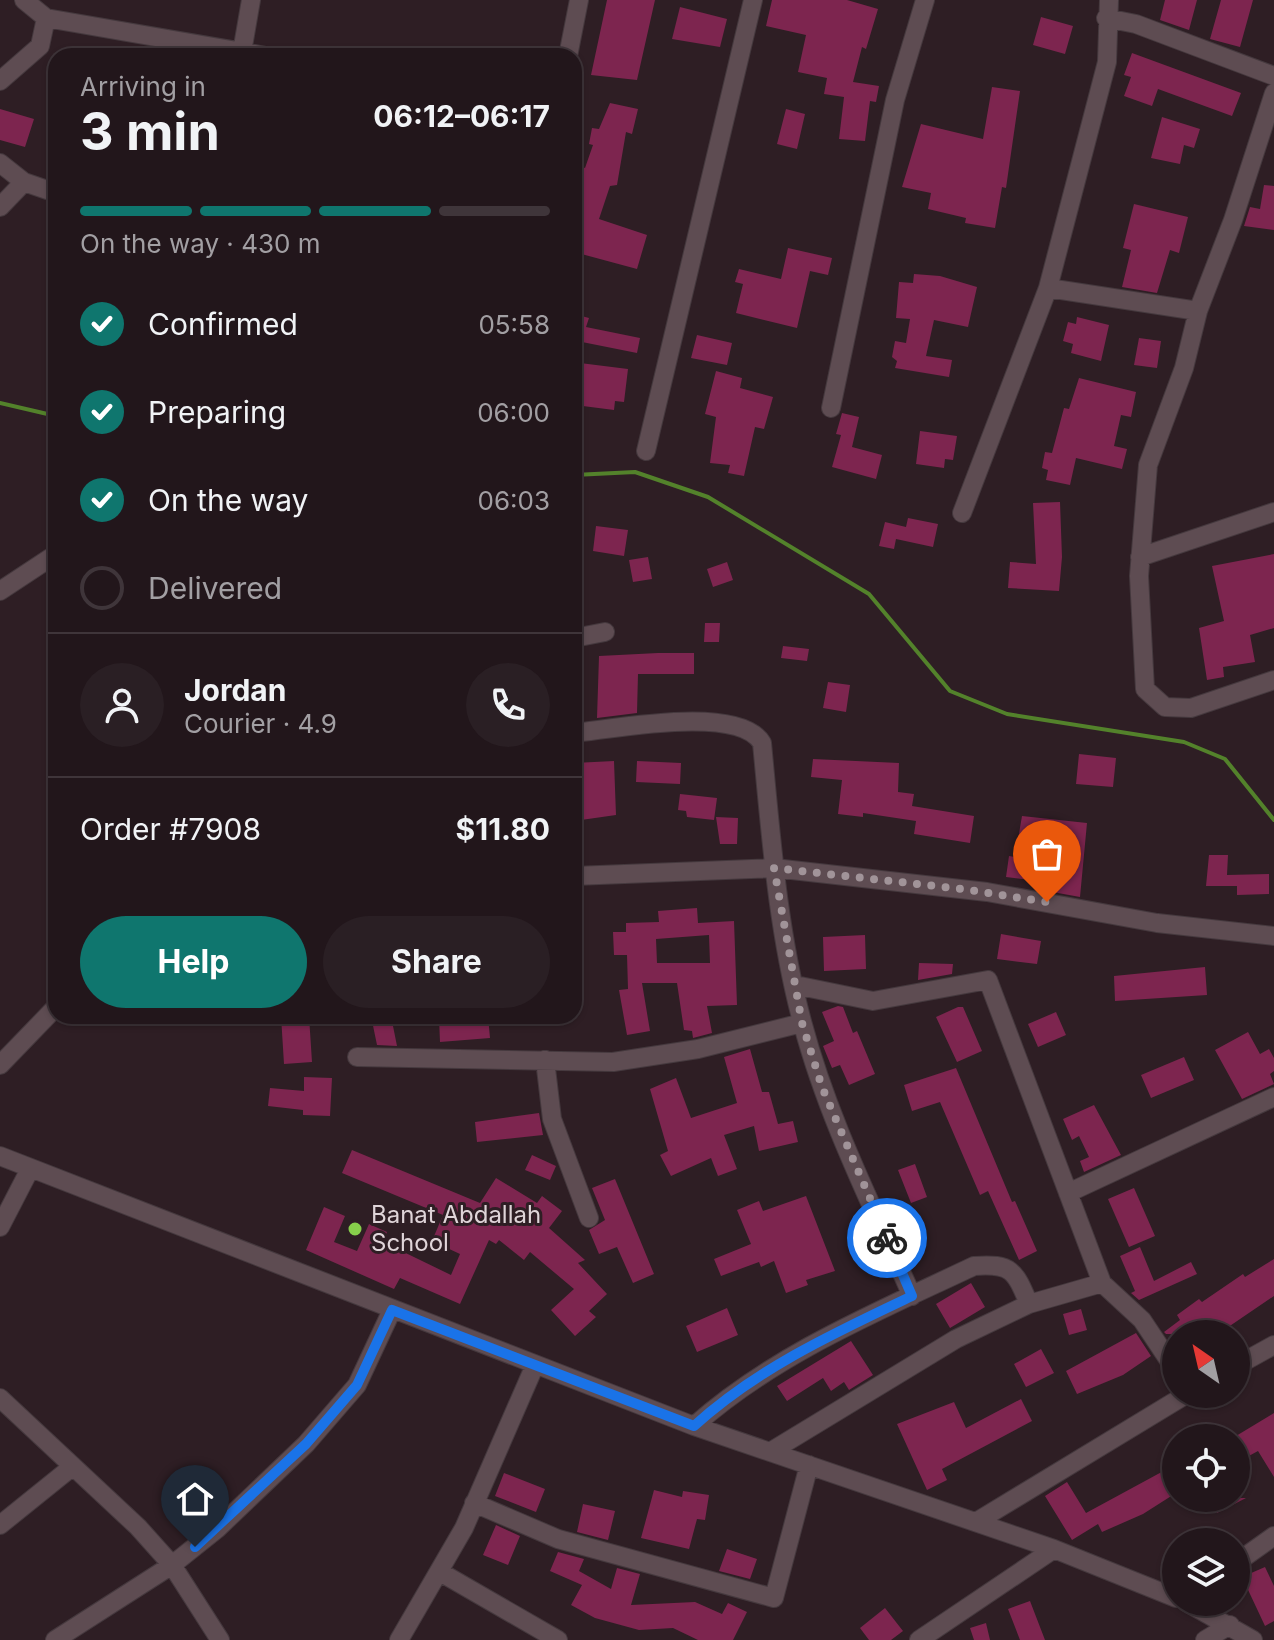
<!DOCTYPE html>
<meta charset="utf-8">
<style>
:root{--surface:#22161b;--page:#2a1f24;--text:#f1f3f6;--muted:#a29fa3;--line:#3f353a;--accent:#0f766e}
body{margin:0;font-family:Inter,sans-serif;background:var(--page);color:var(--text);height:100vh;display:flex;flex-direction:column;font-size:30px;white-space:nowrap}
*{box-sizing:border-box;margin:0}
p{font-size:26px;color:var(--muted)}
.icon{flex:none;width:44px;height:44px;fill:none;stroke:currentColor;stroke-width:2;stroke-linecap:round;stroke-linejoin:round}
.map{position:relative;flex:1;overflow:hidden}
.details{position:absolute;left:48px;top:48px;width:534px;height:976px;display:flex;flex-direction:column;background:var(--surface);border-radius:24px;box-shadow:0 2px 6px #0004,0 0 0 2px var(--line)}
.details>*{flex:none}
.needle{width:52px;rotate:326deg}
.buttons{position:absolute;left:1162px;top:1320px;display:grid;gap:16px}
.buttons a{display:grid;place-items:center;width:88px;height:88px;border-radius:50%;background:var(--surface);box-shadow:0 2px 6px #0004,0 0 0 2px var(--line);font-size:40px}
.pin{position:absolute;display:grid;place-items:center;width:68px;height:68px;color:#fff;margin:-82px -34px;border-radius:50% 50% 50% 0;rotate:-45deg;box-shadow:0 0 8px #0007}
.pin .icon{rotate:45deg}
.courier{position:absolute;display:grid;place-items:center;width:80px;height:80px;margin:-40px;border:6px solid #1a73e8;border-radius:50%;background:#fff;color:#222;box-shadow:0 2px 10px #0007}
.headline em{font-style:normal;font-weight:700}
.headline div{display:flex;flex-direction:column-reverse}
.headline{display:flex;align-items:center;justify-content:space-between;height:136px;padding:0 32px}
h1{font-size:52px;font-weight:700;line-height:60px}
.bar{display:grid;grid-template-columns:repeat(4,1fr);gap:12px 8px;align-content:center;height:96px;padding:0 32px}
.bar i{height:10px;border-radius:6px;background:var(--line)}
.bar .selected{background:var(--accent)}
.bar p{grid-column:span 4}
.line{display:flex;align-items:center;gap:20px;padding:0 32px;border-top:2px solid var(--line)}
.line div{flex:1}
.round{display:grid;place-items:center;flex:none;width:84px;height:84px;border-radius:42px;background:var(--page)}
ol{padding:0 32px;list-style:none}
li{display:flex;align-items:center;gap:24px;height:88px}
li p{margin-inline-start:auto}
li .icon{padding:8px;border-radius:50%;background:var(--accent);color:#fff;stroke-width:4}
li:last-child{color:var(--muted)}
li i{width:44px;height:44px;border:4px solid var(--line);border-radius:50%}
.action{display:flex;gap:16px;margin-top:auto;padding:16px 32px}
.action a{flex:1;height:92px;border-radius:48px;background:var(--accent);color:#fff;font-size:32px;font-weight:700;line-height:92px;text-align:center}
.action a+a{background:var(--page);color:var(--text)}
.map>svg:first-child{display:block}
.lines{fill:none;stroke-linecap:round;stroke-linejoin:round}
.stream{stroke:#53822b;stroke-width:4}
.building{fill:#7d254f;fill-rule:evenodd}
.minor-casing{stroke:#45393e;stroke-width:20}
.minor{stroke:#5e4c52;stroke-width:18}
.done{stroke:#a19499;stroke-width:8;stroke-dasharray:0 14.4}
.route{stroke:#1a73e8;stroke-width:10}
.poi-dot{fill:#87cf4b;stroke:#2e1e24;stroke-width:3}
.labels{text-anchor:middle;stroke-width:6;stroke-linejoin:round;paint-order:stroke}
.poi-label{font-size:24px;fill:#dfd4d8;stroke:#2e1e24;text-anchor:start}
</style>
<div class="map">
<svg width="1274" height="1640" viewBox="0 0 1274 1640">
<rect width="100%" height="100%" fill="#2e1e24"/>
<g class="lines">
<!-- stream -->
<path class="stream" d="M0,403l56,13
M574,475l61,-3 73,25 161,97 81,97 57,23 177,28 41,17 49,61"/>
</g>
<!-- building -->
<path class="building" d="M607,0h48l-18,80 -46,-5z
M772,0h75l31,9 -12,40 -4,-2 -9,35 26,4 -3,16 -6,-1 -5,40 -26,-2 5,-42 -20,-3 3,-16 -29,-6 8,-37 -40,-9z
M1165,0h32l-8,30 -29,-10z
M1221,0h32l-13,47 -30,-8z
M680,7l47,12 -7,28 -48,-8z
M1041,17l32,9 -8,28 -32,-9z
M1132,53l109,40 -9,23 -74,-27 -6,17 -28,-10 7,-19 -7,-2z
M992,87l28,4 -14,97 -4,-1 -7,41 -30,-5 1,-5 -38,-9 3,-16 -29,-6 19,-63 62,15z
M610,103l28,6 -6,25 -6,-2 -9,53 -7,1 -11,33 48,16 -10,34 -63,-17 3,-15 -3,-1v-60l4,-11 7,3 8,-23 -4,-1 3,-16 7,1z
M0,109l34,10 -9,28 -25,-7z
M786,109l19,5 -8,35 -20,-5z
M1162,117l38,12 -6,19 -10,-3 -4,19 -29,-6z
M1264,185l10,1v44l-30,-4 6,-19 10,2z
M1134,204l54,13 -9,36 -9,-3 -13,43 -35,-6 9,-37 -8,-2z
M788,248l44,10 -4,17 -18,-4 -13,57 -61,-15 7,-29 -8,-2 4,-13 42,10z
M914,274l26,2 37,11 -9,40 -34,-7 -8,36 26,4 -3,17 -54,-9 2,-7 -5,-4 3,-16 11,2 4,-24 -14,-1 3,-36 14,1z
M574,314l15,4 -3,9 54,11 -3,15 -55,-11 -4,16h-4z
M1077,317l32,8 -8,36 -30,-8 2,-9 -10,-3 5,-19 8,2z
M697,335l35,8 -5,22 -36,-7z
M1139,338l22,3 -4,27 -23,-3z
M580,363l48,6 -4,33 -9,-1 -1,9 -39,-5z
M716,371l26,7 -2,10 33,9 -9,32 -9,-2 -11,49 -16,-3 2,-8 -20,-2 6,-46 -11,-3z
M1079,378l57,14 -5,25 -10,-2 -7,31 13,3 -5,20 -46,-11 -6,27 -24,-5 2,-10 -6,-2 3,-16 7,1 12,-45 5,1z
M842,413l17,4 -7,30 30,8 -6,24 -44,-12 9,-32 -5,-1z
M920,431l37,5 -4,24 -8,-1 -1,9 -28,-4z
M1060,502l2,55 -3,34 -51,-3 2,-26 26,2 -3,-61z
M908,518l30,6 -5,23 -37,-8 -2,10 -15,-3 6,-24 21,5z
M596,526l32,4 -4,26 -31,-5z
M1274,554v74l-24,7 5,27 -32,5 1,10 -17,3 -8,-52 25,-7 -12,-55z
M648,557l4,22 -19,3 -4,-22z
M727,562l6,18 -20,7 -6,-18z
M705,623h15l-1,19h-15z
M783,646l26,3 -2,12 -26,-3z
M658,653h36v21h-56l-1,39 -40,5 2,-62z
M828,682l22,3 -4,27 -23,-4z
M1079,754l37,4 -3,29 -37,-3z
M813,759l86,4 -1,29 16,2 -2,12 62,10 -4,27 -56,-9 2,-13 -53,-8v4l-25,-3 4,-34 -31,-3z
M614,761l2,54 -42,6v-58z
M637,761l44,2 -1,21 -44,-2z
M680,794l37,4 -3,22 -27,-3 -1,-6 -8,-1z
M1022,816l65,7 -7,74 -33,-6 1,-9 -42,-5 3,-21 6,1z
M716,817l22,1 -1,26h-17z
M1209,855h19l-1,20 42,-1v20l-32,1v-9h-31z
M697,908l1,15 36,-2 3,84 -30,1 5,27 -19,5 -1,-7 -8,-1 -7,-47h-35l8,48 -23,4 -8,-45 9,-1 -1,-34h-13l-1,-23h13v-9l33,-1 -1,-11zM709,935l1,28h-53l-1,-24z
M1001,934l40,7 -4,23 -40,-5z
M865,935l1,34 -42,2 -1,-34z
M919,963l34,1 -1,10 -34,6z
M1205,967l2,28 -92,6 -1,-25z
M838,1006l5,1 10,26 4,-2 18,43 -26,11 -9,-20 -8,3 -9,-22 11,-5 -12,-29z
M958,1007h5l19,44 -25,11 -21,-45z
M1056,1012l10,23 -28,12 -10,-23z
M281,1016h28l3,46 -28,2z
M371,1016h20l6,30 -20,-1z
M488,1016l2,22 -50,4 -1,-24z
M1248,1032l12,22 9,-5 5,9v13l-4,3 4,10 -32,15 -27,-49z
M750,1049l12,43h7l9,32 15,-3 5,21 -39,9 -5,-25 -30,9 13,34 -19,7 -7,-18 -40,18 -11,-21 8,-4 -18,-62 26,-11 15,40 46,-15 -13,-46z
M1184,1057l10,23 -43,18 -10,-23z
M956,1068l56,134 3,-1 22,50 -18,9 -31,-69 -8,4 -40,-93 -28,9 -8,-26z
M304,1077l28,1 -2,38 -27,-1v-5l-35,-4 2,-18 34,3z
M1094,1105l27,50 -37,17 -4,-11 9,-4 -10,-21 -7,4 -9,-21z
M539,1113l4,22 -66,7 -2,-20z
M352,1150l128,53 16,-25 41,25 5,-7 20,15 -13,17 36,32 -7,3 29,31 -18,17 7,6 -21,19 -24,-26 23,-21 -44,-37 -6,8 -25,-20 -3,4 -7,-4 -29,64 -60,-26 -6,11 -88,-39 18,-43 21,9 -11,26 23,9 12,-27 18,8 -4,10 68,33 9,-21 -28,-13 11,-26 -101,-42z
M532,1155l24,11 -6,14 -25,-10z
M915,1164l12,33 -16,6 -13,-33z
M615,1179l39,95 -21,9 -16,-36 -18,7 -10,-24 16,-10 -13,-32z
M1134,1188l21,48 -26,11 -21,-48z
M806,1196l29,75 -29,9 2,5 -22,8 -12,-32 -13,6 -2,-5 -38,14 -7,-17 37,-15 -14,-34 22,-9 4,10z
M1140,1247l14,34 37,-19 6,12 -58,26 -8,-7 4,-2 -15,-35z
M1274,1259v37l-56,38h-52l-2,-2 16,-12 -3,-5 22,-16 3,3 41,-28 2,3z
M971,1283l14,24 -35,21 -14,-24z
M727,1308l11,27 -41,17 -11,-26z
M1081,1309l6,21 -18,5 -6,-21z
M1136,1333l15,23 -28,19 -46,19 -11,-23z
M851,1341l22,34 -24,15 -5,-8 -13,9 -8,-13 -36,23 -10,-15z
M1041,1349l13,24 -28,14 -12,-23z
M1021,1399l11,22 -90,48 5,11 -20,10 -30,-66 57,-22 12,26z
M1274,1413v64l-16,-26 -22,12v-27z
M1169,1468l7,11v14l-33,21 -41,18 -4,-8 -26,16 -27,-44 22,-14 19,31z
M504,1473l41,16 -9,23 -41,-16z
M654,1490l28,7 1,-6 26,4 -4,25 -8,-1 -8,30 -48,-11z
M1209,1498h37l-29,15z
M583,1504l32,7 -7,29 -31,-8z
M496,1525l24,11 -12,29 -25,-10z
M727,1549l30,10 -7,20 -31,-8z
M558,1552l26,7 -5,12 32,18 6,-21 23,6 -9,31 64,-3 27,12 6,-11 19,9 -14,28h-35l-25,-12 -34,2 -44,-12 -24,-13 11,-20 -32,-14z
M1265,1567l9,19v35l-9,5 -23,-49z
M1030,1601l15,39h-25l-12,-31z
M885,1608l18,23 -12,9h-22l-9,-12z
M986,1623l4,17h-16l-4,-12z"/>
<g class="lines">
<!-- minor casing -->
<g class="minor-casing">
<path id="minor" d="M46,18l220,38
M1106,18l30,6 138,52
M242,52l9,-52
M568,56l11,-56
M0,81l40,-35 6,-28 -22,-18
M1274,93l-41,127 -35,91 -14,57 -36,97 -9,111 6,113 20,18 26,1 83,-28
M0,163l24,19 32,11
M0,207l24,-25
M1048,288l150,23
M831,408l64,-308 30,-100
M646,451l107,-451
M962,513l86,-225 59,-226 2,-62
M1140,557l134,-45
M0,591l56,-37
M574,638l31,-6
M574,733c40,-4 165,-29 188,10 9,94 16,191 41,282 25,94 70,182 109,271
M574,876l200,-8 213,24 170,31 117,13
M795,985l78,16 115,-21 114,303
M357,1057l256,5 85,-13 104,-26
M545,1060l7,59 37,99
M0,1065l56,-58
M0,1156l694,270 360,123 122,49
M1068,1193l206,-96
M0,1227l30,-58
M1236,1366l38,-21
M0,1398l138,129 34,38 48,75
M694,1426c81,-72 183,-114 280,-160 38,-3 41,5 55,38
M770,1452l186,-113 73,-35 73,-21 40,37 34,51
M474,1503l84,36 216,59 35,-133
M976,1522l211,-128
M0,1525l72,-58
M1236,1563l38,-27
M440,1572l118,68
M1186,1602l67,38
M55,1640l117,-75 45,-36 89,-85 51,-59 35,-75
M399,1640l65,-112 71,-163
M919,1640l135,-91
M1205,1640l25,-15"/>
</g>
<!-- minor -->
<use href="#minor" class="minor"/>
</g>
<g class="lines">
<!-- done -->
<path class="done" d="M887,1238l-65,-151 -20,-64 -28,-155 188,21 85,13"/>
<!-- route -->
<path class="route" d="M195,1547l111,-103 51,-59 35,-75 302,116c64,-58 140,-93 218,-130l-25,-58"/>
</g>
<!-- markers -->
<circle class="poi-dot" cx="355" cy="1229" r="8"/>
<g class="labels">
<!-- poi labels -->
<g class="poi-label">
<text x="371" y="1223">Banat Abdallah<tspan x="371" dy="28">School</tspan></text>
</g>
</g>
</svg>
<div class="buttons">
<a><svg class="needle" viewBox="-14 -14 28 28"><path d="M0-13l5 13h-10z" fill="#e53935"/><path d="M0 13l5-13h-10z" fill="#a29fa3"/></svg></a>
<a><svg class="icon" aria-label="locate" viewBox="0 0 24 24"><circle cx="12" cy="12" r="6"/><path d="M12 2v4M12 18v4M2 12h4M18 12h4"/></svg></a>
<a><svg class="icon" aria-label="layers" viewBox="0 0 24 24"><path d="M12 4l9 5-9 5-9-5zM3 14l9 5 9-5"/></svg></a>
</div>
<div class="pin" style="left:1047px;top:902px;background:#ea580c"><svg class="icon" aria-label="bag" viewBox="0 0 24 24"><path d="M5 8h14l-1 12H6zM9 8a3 3 0 0 1 6 0"/></svg></div>
<div class="pin" style="left:195px;top:1547px;background:#1f2937"><svg class="icon" aria-label="home" viewBox="0 0 24 24"><path d="M3 11l9-7 9 7M6 9v11h12V9"/></svg></div>
<div class="courier" style="left:887px;top:1238px"><svg class="icon" aria-label="bike" viewBox="0 0 24 24"><circle cx="6" cy="16" r="4"/><circle cx="18" cy="16" r="4"/><path d="M6 16l4-8h5l3 8M10 8l3 8H6M13 5h3"/></svg></div>
<section class="details">
<div class="headline"><div><h1>3 min</h1><p>Arriving in</p></div><em>06:12–06:17</em></div>
<div class="bar"><i class="selected"></i><i class="selected"></i><i class="selected"></i><i></i><p>On the way · 430 m</p></div>
<ol>
<li><svg class="icon" aria-label="check" viewBox="0 0 24 24"><path d="M5 12l5 5 9-10"/></svg>Confirmed<p>05:58</p></li>
<li><svg class="icon" aria-label="check" viewBox="0 0 24 24"><path d="M5 12l5 5 9-10"/></svg>Preparing<p>06:00</p></li>
<li><svg class="icon" aria-label="check" viewBox="0 0 24 24"><path d="M5 12l5 5 9-10"/></svg>On the way<p>06:03</p></li>
<li><i></i>Delivered</li>
</ol>
<div class="line" style="height:144px"><a class="round"><svg class="icon" aria-label="person" viewBox="0 0 24 24"><circle cx="12" cy="8" r="4"/><path d="M4 21q1-7 8-7t8 7"/></svg></a><div><b>Jordan</b><p>Courier · 4.9</p></div><a class="round"><svg class="icon" aria-label="phone" viewBox="0 0 24 24"><path d="M5 4h4l2 5-3 2q2 4 5 5l2-3 5 2v4C11 20 4 13 5 4z"/></svg></a></div>
<div class="line" style="height:104px"><div>Order #7908</div><b>$11.80</b></div>
<div class="action"><a>Help</a><a>Share</a></div>
</section>
</div>
